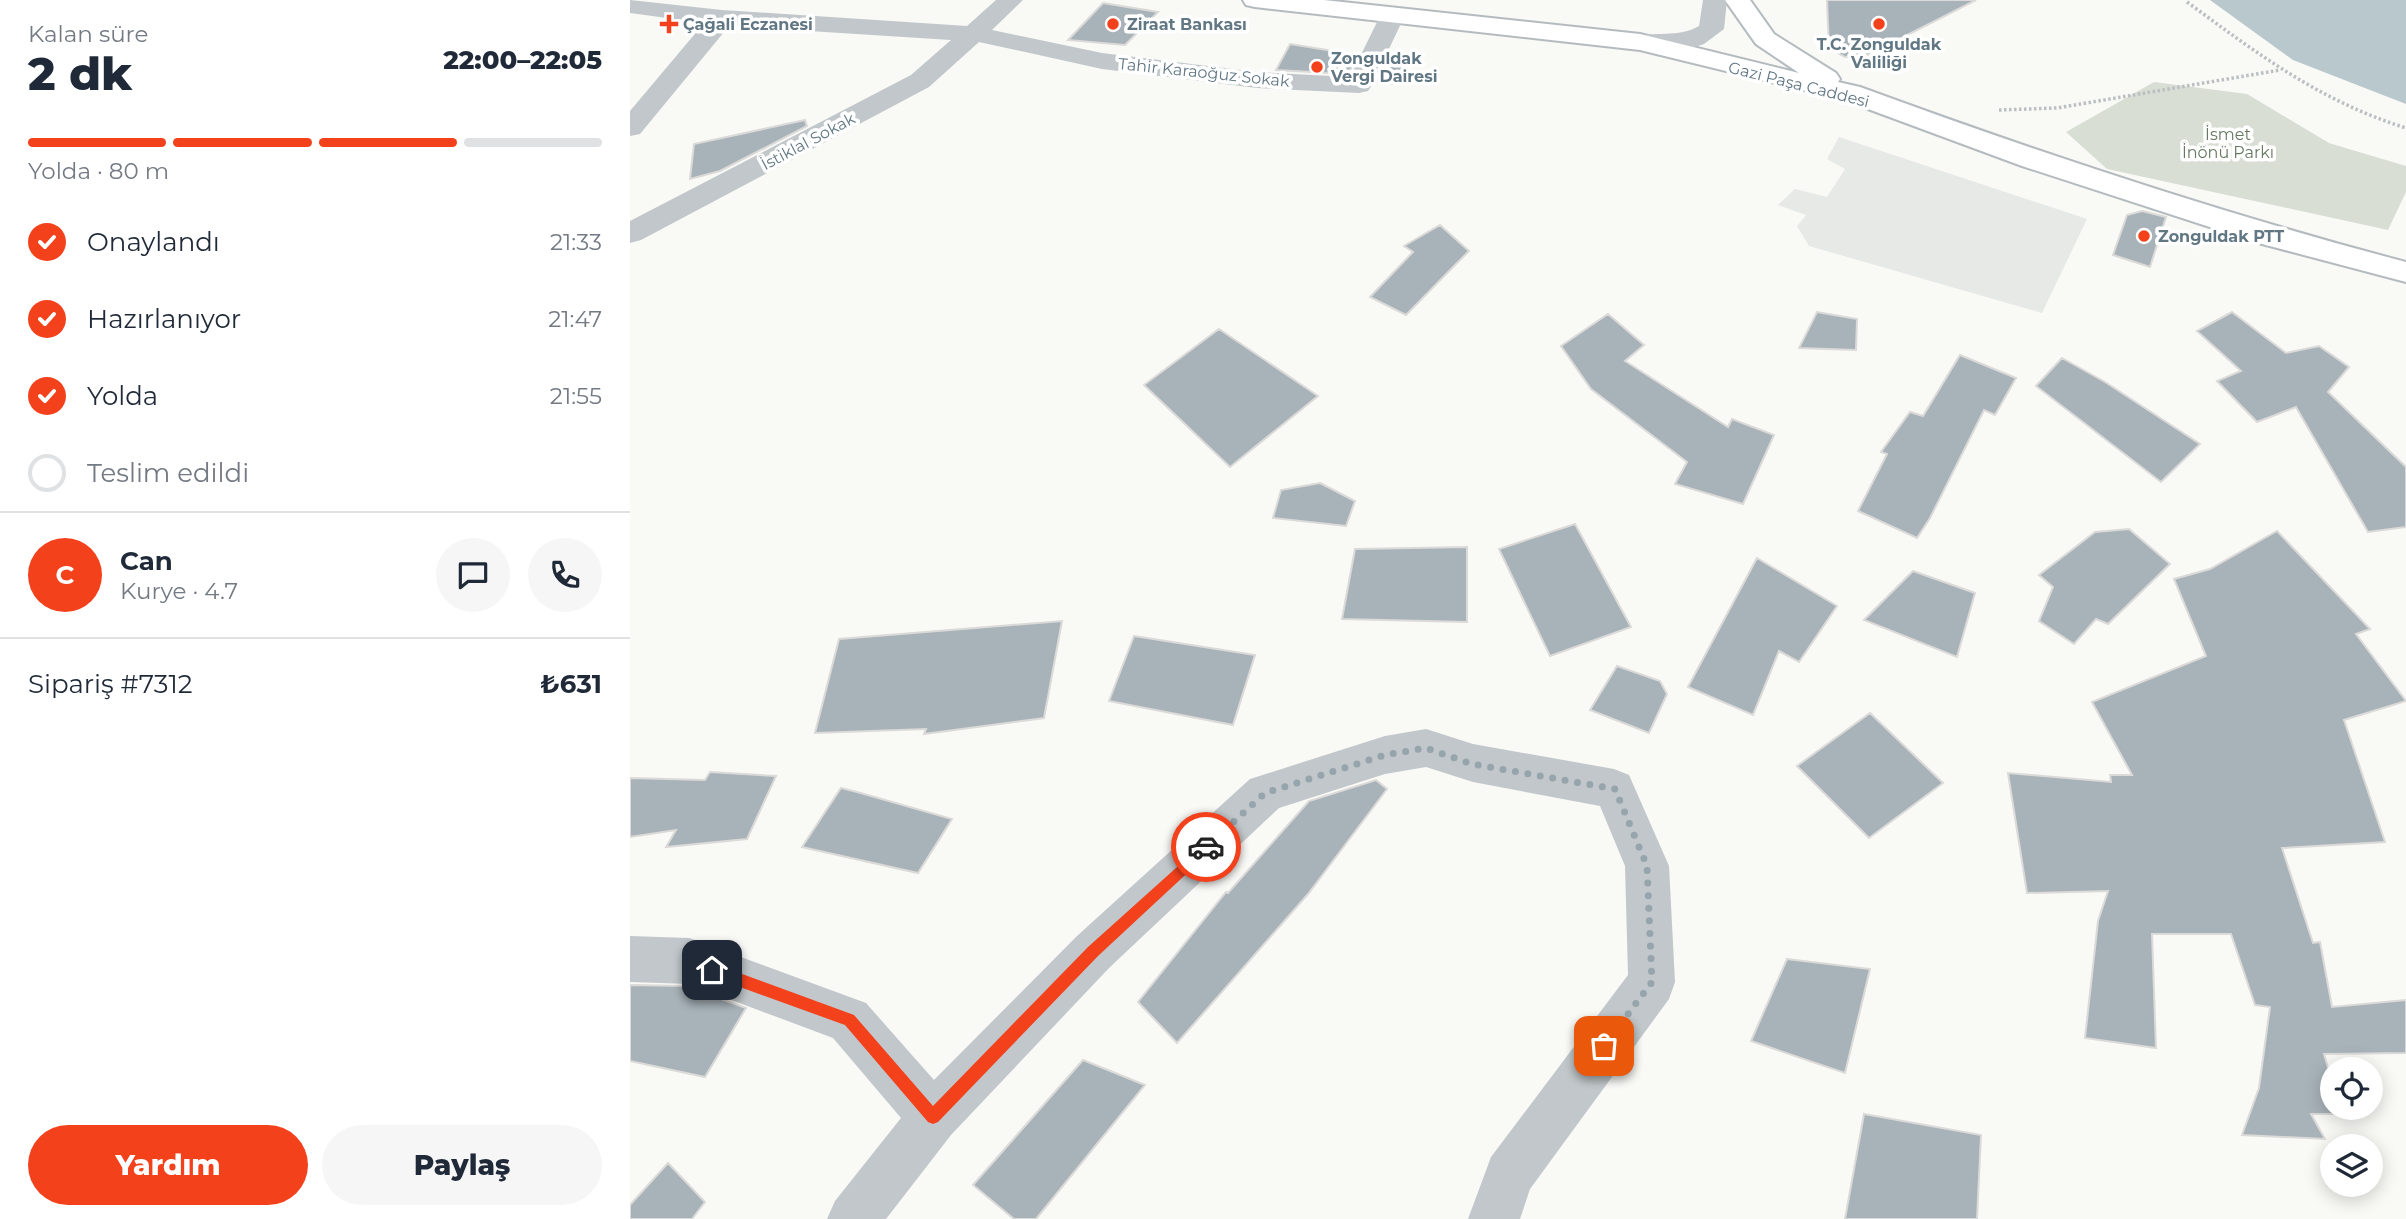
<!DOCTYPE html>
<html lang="tr">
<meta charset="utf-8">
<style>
:root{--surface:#fff;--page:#f6f6f7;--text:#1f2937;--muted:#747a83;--line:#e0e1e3;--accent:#f3411c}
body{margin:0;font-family:Montserrat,sans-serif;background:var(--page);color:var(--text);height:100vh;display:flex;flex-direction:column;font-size:26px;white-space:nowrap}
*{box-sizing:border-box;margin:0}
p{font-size:23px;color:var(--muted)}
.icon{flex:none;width:38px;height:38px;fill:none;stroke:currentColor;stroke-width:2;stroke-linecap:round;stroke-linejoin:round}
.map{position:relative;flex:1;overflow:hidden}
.sheet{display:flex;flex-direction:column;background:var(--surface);width:630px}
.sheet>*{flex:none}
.controls{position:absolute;left:1690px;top:1057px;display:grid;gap:14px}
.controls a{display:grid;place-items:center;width:63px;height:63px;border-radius:50%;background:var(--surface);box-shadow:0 4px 18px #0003;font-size:35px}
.pin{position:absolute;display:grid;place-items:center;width:60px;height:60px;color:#fff;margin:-30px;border-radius:14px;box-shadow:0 4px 10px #0006}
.courier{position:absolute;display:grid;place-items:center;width:70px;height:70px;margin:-35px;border:5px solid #f3411c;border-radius:50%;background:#fff;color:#222;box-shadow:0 2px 9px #0007}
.summary em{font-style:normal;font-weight:800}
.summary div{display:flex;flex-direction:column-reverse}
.summary{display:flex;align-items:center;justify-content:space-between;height:119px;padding:0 28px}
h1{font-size:46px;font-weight:800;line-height:52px}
.bar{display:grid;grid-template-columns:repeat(4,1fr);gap:10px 7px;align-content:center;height:84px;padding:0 28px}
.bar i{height:9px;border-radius:5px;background:var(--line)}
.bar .current{background:var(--accent)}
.bar p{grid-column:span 4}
.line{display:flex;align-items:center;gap:18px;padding:0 28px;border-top:2px solid var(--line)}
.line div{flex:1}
.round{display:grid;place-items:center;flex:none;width:74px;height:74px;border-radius:37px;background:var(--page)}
ol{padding:0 28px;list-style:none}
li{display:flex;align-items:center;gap:21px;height:77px}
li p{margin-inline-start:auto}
li .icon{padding:7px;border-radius:50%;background:var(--accent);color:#fff;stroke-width:4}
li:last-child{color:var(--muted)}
li i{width:38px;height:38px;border:4px solid var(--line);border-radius:50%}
.action{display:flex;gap:14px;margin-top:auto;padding:14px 28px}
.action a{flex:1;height:80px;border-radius:42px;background:var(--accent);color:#fff;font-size:28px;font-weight:800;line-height:80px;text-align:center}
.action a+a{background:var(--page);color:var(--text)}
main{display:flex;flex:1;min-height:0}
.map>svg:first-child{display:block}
.built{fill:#e7e9e7}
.green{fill:#d9ded5}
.water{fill:#b8c8cc}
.building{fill:#a8b3b9;stroke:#dbdad8;stroke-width:2}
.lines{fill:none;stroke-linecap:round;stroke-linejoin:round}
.major-casing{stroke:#b4bbbf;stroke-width:4}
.path{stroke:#bbbfc2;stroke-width:3.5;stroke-dasharray:2.5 2.5;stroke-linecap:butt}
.minor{fill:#c1c7ca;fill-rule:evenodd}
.major{fill:#fff;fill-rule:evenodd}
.route{fill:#f3411c}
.done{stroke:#96a4ac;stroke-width:7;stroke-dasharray:0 12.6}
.poi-dot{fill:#f3411c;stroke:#fff;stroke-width:2.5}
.labels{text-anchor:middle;stroke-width:7;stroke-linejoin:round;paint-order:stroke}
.far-poi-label{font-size:16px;font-weight:bold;fill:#617784;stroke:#fff;text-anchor:start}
.far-street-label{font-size:16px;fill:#617784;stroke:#fff}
.far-park-label{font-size:16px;fill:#677a61;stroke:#fff}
</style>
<main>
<section class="sheet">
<div class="summary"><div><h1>2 dk</h1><p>Kalan süre</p></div><em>22:00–22:05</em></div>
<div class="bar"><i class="current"></i><i class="current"></i><i class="current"></i><i></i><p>Yolda · 80 m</p></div>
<ol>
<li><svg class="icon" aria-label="check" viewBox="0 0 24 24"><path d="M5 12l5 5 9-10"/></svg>Onaylandı<p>21:33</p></li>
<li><svg class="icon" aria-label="check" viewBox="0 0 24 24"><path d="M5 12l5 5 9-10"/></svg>Hazırlanıyor<p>21:47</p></li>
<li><svg class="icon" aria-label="check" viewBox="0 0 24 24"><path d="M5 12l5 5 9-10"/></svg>Yolda<p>21:55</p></li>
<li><i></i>Teslim edildi</li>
</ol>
<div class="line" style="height:126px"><b class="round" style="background:var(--accent);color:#fff">C</b><div><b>Can</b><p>Kurye · 4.7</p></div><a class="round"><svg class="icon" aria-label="chat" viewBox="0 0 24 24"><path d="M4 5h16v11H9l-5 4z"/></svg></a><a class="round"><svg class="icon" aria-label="phone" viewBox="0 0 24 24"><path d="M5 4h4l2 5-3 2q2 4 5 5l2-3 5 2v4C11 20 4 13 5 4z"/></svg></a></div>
<div class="line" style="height:91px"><div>Sipariş #7312</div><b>₺631</b></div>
<div class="action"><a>Yardım</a><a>Paylaş</a></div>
</section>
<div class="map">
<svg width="1776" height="1219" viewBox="0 0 1776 1219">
<rect width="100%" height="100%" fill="#f9f9f6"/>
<!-- built -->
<path class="built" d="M1209,137l248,82 -45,94 -233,-67 -12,-20 9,-11 -28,-10 17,-16 32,8 18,-28 -18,-10z"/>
<!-- green -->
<path class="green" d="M1524,82l93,12 82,49 77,23v26l-18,38 -281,-61 -41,-37z"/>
<!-- water -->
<path class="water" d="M1580,0h196v104l-113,-44z"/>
<!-- building -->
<path class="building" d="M1197,0h149l-110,56 -21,1 -16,-9z
M473,3l55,9 -33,33 -57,-5z
M660,44l68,11 -10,19 -72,-4z
M757,59l18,2 -2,23 -27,-1z
M175,120l2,6 -87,45 -30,8 4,-35z
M1512,211l24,6 -16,50 -37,-12 14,-40z
M810,225l29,26 -14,14 -49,50 -36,-18 43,-45 -9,-6z
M1187,312l40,7 -1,31 -57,-2z
M1602,312l54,41 33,-7 30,21 -21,25 78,75v60l-38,5 -72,-125 -39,15 -40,-41 24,-10 -44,-40z
M978,314l36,31 -19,16 103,66 4,-8 42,16 -31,69 -68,-20 12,-22 -96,-73 -30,-43z
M589,329l99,67 -88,71 -86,-82z
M1330,355l56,23 -21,37 -11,-5 -54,108 -13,20 -59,-27 29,-57 -6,-2 29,-40 13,4z
M1432,358l43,24 95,62 -39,38 -125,-96z
M690,483l35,18 -9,25 -73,-8 8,-28z
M945,524l56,103 -81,29 -51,-107z
M1499,529l41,35 -62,60 -12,-5 -22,25 -35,-23 14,-34 -14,-12 56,-43z
M1647,531l93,98 -14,5 50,67 -62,19 41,122 -103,6 31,95 7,-1 12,65 74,-7v53l-82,1 9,31v23h6l1,6h-29l14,25 -83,-4 17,-47 11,-81 -15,-2 -24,-71h-79l4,114 -71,-10 13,-117 10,-30 -81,2 -19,-120 103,9 -1,-7h22l-40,-73 114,-46 -32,-77 36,-10z
M837,547v75l-125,-3 13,-70z
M1127,558l80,48 -38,56 -20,-11 -26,64 -65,-28z
M1283,571l62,22 -18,64 -93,-37z
M432,621l-18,97 -120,16 2,-5 -111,4 24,-94z
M504,636l121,19 -22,70 -124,-24z
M987,666l43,15 7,13 -18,39 -59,-23z
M1240,713l73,70 -74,55 -72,-72z
M80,772l66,4 -29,63 -81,8 10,-17 -46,7v-59l75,2z
M746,780l11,9 -79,105 -131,149 -39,-41 88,-110 2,1 81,-92z
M211,788l16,4 95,27 -34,54 -116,-26z
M1157,959l83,10 -25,104 -94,-32z
M0,985l55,1 61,22 -41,69 -75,-16z
M453,1060l62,25 -109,134h-22l-41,-34z
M1234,1114l117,21 -4,84h-132z
M38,1163l37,39 -13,17h-62v-14z"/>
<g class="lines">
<!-- major casing -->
<g class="major-casing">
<path id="major" d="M613,0h81l316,34 159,39 -43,-29 -31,-44h25l24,34 62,39 4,6 -2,3 22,5c180,66 360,126 546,175v20l-144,-38 -240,-78 -181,-67 -201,-49 -385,-43 -9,-2z"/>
</g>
<!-- path -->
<path class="path" d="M1557,2c71,52 133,99 219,126
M1369,110l58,-2 223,-38"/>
<!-- minor -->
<path class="minor" d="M0,0l92,10 245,16 29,-26h27l-31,30 110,23 155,19 93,5 33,-67 9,-3 9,3 4,5 -33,70 -4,6 -9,2 -102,-5 -155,-19 -123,-27 -50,45 -288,153 -11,3v-22l281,-146 40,-35 -222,-14 -89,108 -10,2v-25l74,-88 -74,-10z
M1073,0h24l-3,29 -20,15 -9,3 -55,3 -9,-3 -4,-5 4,-5c22,-6 48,1 68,-11z
M796,729l47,15 141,25 15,6 40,91 6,116 -6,17 -139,190 -10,30h-52l23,-62 137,-182 -3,-109 -25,-60 -127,-24 -47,-15 -41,7 -106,34 -170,160 -158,167 -65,84h-59l8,-18 66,-83 -68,-80 -144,-54 -59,-2v-46l59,2 177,65 68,77 143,-144 173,-157 135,-43z"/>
<!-- major -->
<use href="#major" class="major"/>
</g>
<!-- route -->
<path class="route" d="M576,841l5,2v8l-113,105 -160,166 -5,2 -5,-2 -83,-97 -133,-48 -7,-7 7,-7 142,52 79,91 155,-159z"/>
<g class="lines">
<!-- done -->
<path class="done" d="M576,847l59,-54 120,-38 41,-7 46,16 143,25 32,77 5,116 -48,64"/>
</g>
<!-- markers -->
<g class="poi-dot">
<path d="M35.5 13.5h7v7h7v7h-7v7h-7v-7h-7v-7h7z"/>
<circle cx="483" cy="24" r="7"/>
<circle cx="1249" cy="24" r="7"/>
<circle cx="687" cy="67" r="7"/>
<circle cx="1514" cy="236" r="7"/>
</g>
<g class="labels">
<!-- far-poi labels -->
<g class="far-poi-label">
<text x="53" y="30">Çağali Eczanesi</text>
<text x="497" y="30">Ziraat Bankası</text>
<text x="1249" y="50" text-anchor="middle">T.C. Zonguldak<tspan x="1249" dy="18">Valiliği</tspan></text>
<text x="701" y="64">Zonguldak<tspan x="701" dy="18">Vergi Dairesi</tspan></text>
<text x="1528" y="242">Zonguldak PTT</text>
</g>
<!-- far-street labels -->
<g class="far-street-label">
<text transform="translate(574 72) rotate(6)" y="6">Tahir Karaoğuz Sokak</text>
<text transform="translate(1169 84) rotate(14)" y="6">Gazi Paşa Caddesi</text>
<text transform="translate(178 141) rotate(-28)" y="6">İstiklal Sokak</text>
</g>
<!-- far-park labels -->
<g class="far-park-label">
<text x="1598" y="140">İsmet<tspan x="1598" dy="18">İnönü Parkı</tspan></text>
</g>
</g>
</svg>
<div class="controls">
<a><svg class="icon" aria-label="locate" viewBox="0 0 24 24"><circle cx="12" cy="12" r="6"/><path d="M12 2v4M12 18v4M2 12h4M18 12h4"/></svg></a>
<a><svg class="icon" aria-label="layers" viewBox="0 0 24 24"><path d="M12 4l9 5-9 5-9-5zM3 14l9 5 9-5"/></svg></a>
</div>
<div class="pin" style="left:974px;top:1046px;background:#ea580c"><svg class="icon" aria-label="bag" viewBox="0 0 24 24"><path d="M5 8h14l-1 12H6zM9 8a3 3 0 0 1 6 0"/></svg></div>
<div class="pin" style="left:82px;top:970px;background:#1f2937"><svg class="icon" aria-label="home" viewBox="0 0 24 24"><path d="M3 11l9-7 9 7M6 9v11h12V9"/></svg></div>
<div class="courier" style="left:576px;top:847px"><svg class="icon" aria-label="car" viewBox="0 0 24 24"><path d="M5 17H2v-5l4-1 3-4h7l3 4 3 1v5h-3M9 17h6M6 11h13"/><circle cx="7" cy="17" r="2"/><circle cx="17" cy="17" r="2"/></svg></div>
</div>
</main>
